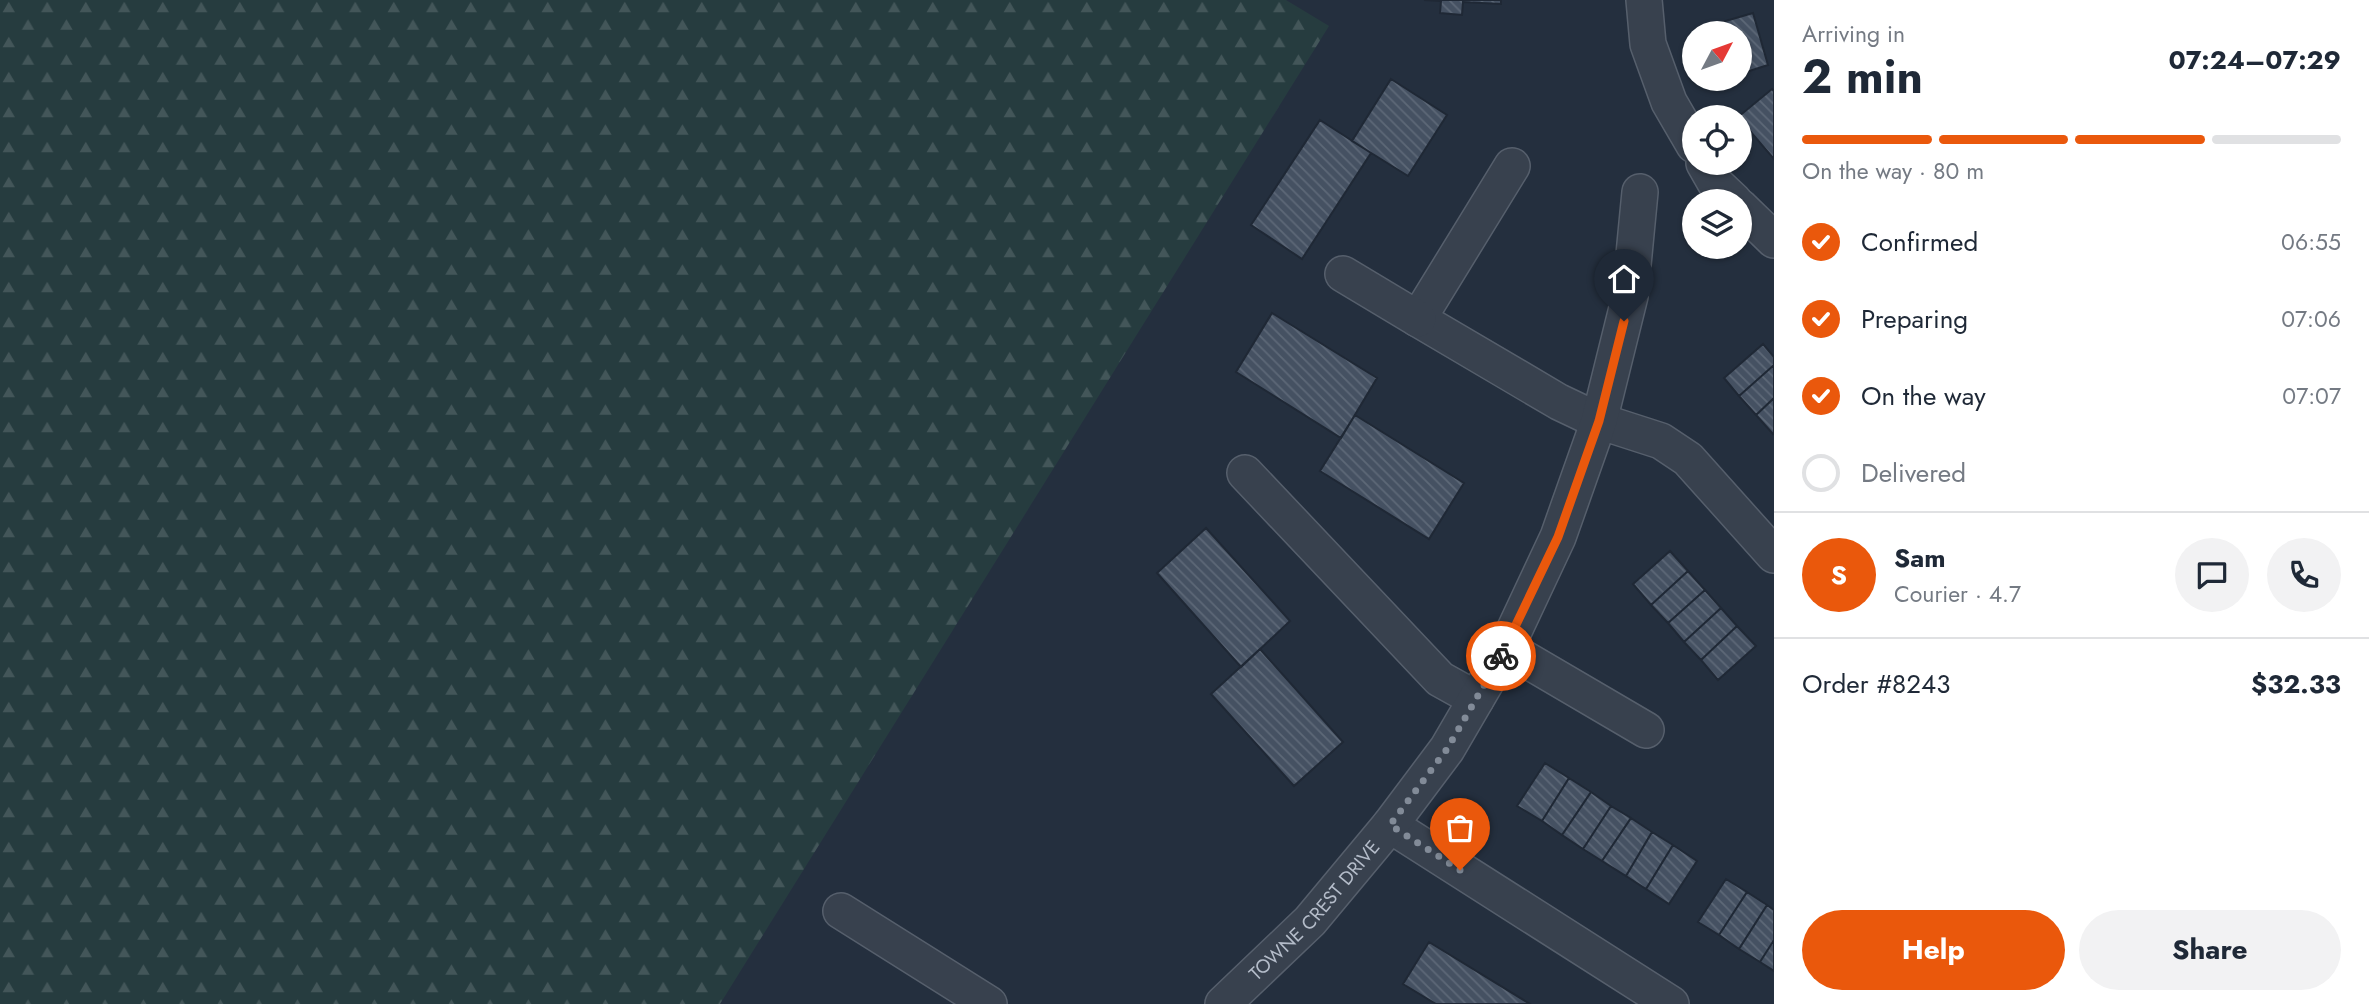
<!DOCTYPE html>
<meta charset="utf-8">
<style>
:root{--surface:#fff;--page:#f2f2f3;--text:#1f2937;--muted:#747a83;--line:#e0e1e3;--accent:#ea580c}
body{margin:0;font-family:Jost,sans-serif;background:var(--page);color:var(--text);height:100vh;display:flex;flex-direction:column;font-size:26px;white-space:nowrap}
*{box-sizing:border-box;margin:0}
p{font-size:23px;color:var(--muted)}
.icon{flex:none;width:38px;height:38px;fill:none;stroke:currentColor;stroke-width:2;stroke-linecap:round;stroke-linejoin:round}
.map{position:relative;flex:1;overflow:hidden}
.panel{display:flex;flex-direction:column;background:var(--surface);width:595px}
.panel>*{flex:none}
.needle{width:46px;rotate:49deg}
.fabs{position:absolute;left:1682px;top:21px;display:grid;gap:14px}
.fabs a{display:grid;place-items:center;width:70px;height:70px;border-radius:50%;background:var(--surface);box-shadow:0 2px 5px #0004;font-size:35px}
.pin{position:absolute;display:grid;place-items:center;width:60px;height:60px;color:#fff;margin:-72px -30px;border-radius:50% 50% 50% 0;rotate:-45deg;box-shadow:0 0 7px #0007}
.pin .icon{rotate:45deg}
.courier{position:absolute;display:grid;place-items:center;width:70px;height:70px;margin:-35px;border:5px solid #ea580c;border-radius:50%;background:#fff;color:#222;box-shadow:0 2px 9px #0007}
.overview em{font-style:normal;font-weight:700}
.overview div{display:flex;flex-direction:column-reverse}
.overview{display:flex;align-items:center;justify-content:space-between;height:119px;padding:0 28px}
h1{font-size:46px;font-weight:700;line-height:52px}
.bar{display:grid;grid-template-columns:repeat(4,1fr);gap:10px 7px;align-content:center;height:84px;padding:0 28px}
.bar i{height:9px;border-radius:5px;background:var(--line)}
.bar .active{background:var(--accent)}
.bar p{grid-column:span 4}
.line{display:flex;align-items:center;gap:18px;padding:0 28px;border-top:2px solid var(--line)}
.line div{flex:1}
.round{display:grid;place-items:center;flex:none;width:74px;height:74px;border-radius:37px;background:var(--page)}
ol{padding:0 28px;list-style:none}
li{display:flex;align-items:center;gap:21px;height:77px}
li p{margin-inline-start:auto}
li .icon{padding:7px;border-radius:50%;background:var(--accent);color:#fff;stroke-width:4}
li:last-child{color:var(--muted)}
li i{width:38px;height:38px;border:4px solid var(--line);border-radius:50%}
.button{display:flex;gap:14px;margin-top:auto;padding:14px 28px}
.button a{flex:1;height:80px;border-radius:42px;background:var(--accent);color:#fff;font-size:28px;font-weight:700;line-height:80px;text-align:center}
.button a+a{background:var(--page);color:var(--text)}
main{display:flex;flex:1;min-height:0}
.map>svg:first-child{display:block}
.forest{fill:url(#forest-firs)}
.building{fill:url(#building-back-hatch);stroke:#1f2835;stroke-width:2}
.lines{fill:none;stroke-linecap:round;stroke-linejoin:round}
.minor-casing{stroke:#565f6c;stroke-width:38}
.minor{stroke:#38414e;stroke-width:35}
.done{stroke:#828b98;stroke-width:7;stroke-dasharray:0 12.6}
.route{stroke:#ea580c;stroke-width:9}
.labels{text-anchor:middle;stroke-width:5;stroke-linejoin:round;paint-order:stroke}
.street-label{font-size:19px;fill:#b4bcc9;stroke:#1d2633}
</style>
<main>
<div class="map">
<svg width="1774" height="1004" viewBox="0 0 1774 1004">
<defs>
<pattern id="forest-firs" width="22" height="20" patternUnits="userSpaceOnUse" patternTransform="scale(1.75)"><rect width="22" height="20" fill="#263c3f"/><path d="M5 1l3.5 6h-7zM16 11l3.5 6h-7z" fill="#435659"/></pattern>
<pattern id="building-back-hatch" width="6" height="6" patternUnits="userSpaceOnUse" patternTransform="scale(1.75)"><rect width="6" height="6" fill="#455162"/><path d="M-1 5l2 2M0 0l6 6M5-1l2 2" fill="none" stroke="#5d6877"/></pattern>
</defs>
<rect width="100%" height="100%" fill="#242f3e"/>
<!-- forest -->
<path class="forest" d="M0,0h1286l43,26 -609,978h-720z"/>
<!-- building -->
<path class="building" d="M1424,0h77v4l-38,-2 -1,13 -22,-2 1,-12z
M1753,13l15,52 -28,9v-41h-26l-2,-8z
M1391,79l56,36 -39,61 -56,-35z
M1772,89l2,2v68l-36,-42z
M1320,120l51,33 -69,106 -51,-34z
M1272,313l105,65 -36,60 -105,-66z
M1763,344l11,13v8l-35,31 -15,-18z
M1774,365v33l-18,17 -17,-19z
M1774,398v35l-1,1 -17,-19z
M1355,415l109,68 -35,56 -109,-68z
M1206,528l84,93 -49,46 -84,-94z
M1670,551l18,20 -37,34 -18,-21z
M1688,571l17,19 -37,33 -17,-18z
M1705,590l16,18 -37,34 -16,-19z
M1721,608l16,18 -36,34 -17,-18z
M1737,626l19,20 -38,34 -17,-20z
M1260,649l83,93 -49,44 -83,-92z
M1545,763l24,15 -27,43 -25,-15z
M1569,778l22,14 -29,43 -20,-14z
M1591,792l20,14 -28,43 -21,-14z
M1611,806l20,12 -29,43 -19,-12z
M1631,818l21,14 -26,44 -24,-15z
M1652,832l21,13 -27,44 -20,-13z
M1673,845l24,16 -28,43 -23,-15z
M1726,879l21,13 -28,43 -21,-13z
M1747,892l20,13 -28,44 -20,-14z
M1767,905l7,5v30l-14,22 -21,-13z
M1774,940v31l-14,-9z
M1429,942l101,62h-94l-33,-20z"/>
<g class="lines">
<!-- minor casing -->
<g class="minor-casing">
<g id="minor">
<path d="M1644,0l4,44 21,58 25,43"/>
<path d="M1704,163l12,21 18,17"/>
<path d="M1512,166l-94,153 141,83 40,19 62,20 27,18 86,96"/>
<path d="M1740,207l34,33"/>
<path d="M1343,274l75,45"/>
<path d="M1245,473l195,206 36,20"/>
<path d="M1506,648l140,82"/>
<path d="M1390,825l281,179"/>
<path d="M841,911l148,93"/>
<path id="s1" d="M1223,1004l87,-83 80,-96 57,-76 59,-101 52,-111 41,-116 31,-125 10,-104"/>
</g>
</g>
<!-- minor -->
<use href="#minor" class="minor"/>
</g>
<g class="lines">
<!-- done -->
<path class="done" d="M1460,870l-70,-45 57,-76 54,-93"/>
<!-- route -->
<path class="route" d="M1501,656l57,-119 41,-116 25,-100"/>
</g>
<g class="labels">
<!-- street labels -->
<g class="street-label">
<text dy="7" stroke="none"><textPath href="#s1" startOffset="131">TOWNE CREST DRIVE</textPath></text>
</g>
</g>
</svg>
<div class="fabs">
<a><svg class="needle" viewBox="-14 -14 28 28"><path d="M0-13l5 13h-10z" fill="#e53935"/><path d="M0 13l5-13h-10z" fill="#747a83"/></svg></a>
<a><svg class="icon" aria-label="locate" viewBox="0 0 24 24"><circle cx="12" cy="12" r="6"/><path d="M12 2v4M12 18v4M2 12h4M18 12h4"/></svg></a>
<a><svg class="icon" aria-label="layers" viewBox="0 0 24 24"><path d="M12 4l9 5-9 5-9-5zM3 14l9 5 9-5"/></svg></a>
</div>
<div class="pin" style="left:1460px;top:870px;background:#ea580c"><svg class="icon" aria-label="bag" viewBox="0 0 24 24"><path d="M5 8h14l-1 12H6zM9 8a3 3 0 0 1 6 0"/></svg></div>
<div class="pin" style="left:1624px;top:321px;background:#1f2937"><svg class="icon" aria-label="home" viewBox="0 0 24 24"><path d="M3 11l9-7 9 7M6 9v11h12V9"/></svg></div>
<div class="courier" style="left:1501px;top:656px"><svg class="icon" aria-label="bike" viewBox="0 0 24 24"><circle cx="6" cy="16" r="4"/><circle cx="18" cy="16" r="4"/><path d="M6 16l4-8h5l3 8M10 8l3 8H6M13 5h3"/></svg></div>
</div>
<section class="panel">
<div class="overview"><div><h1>2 min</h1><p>Arriving in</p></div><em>07:24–07:29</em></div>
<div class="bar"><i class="active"></i><i class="active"></i><i class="active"></i><i></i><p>On the way · 80 m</p></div>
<ol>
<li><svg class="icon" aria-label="check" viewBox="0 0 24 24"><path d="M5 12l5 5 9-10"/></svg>Confirmed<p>06:55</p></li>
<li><svg class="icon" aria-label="check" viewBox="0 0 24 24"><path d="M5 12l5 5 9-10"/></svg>Preparing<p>07:06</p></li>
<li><svg class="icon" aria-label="check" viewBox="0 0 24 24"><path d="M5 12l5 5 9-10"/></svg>On the way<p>07:07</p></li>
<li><i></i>Delivered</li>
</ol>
<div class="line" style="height:126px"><b class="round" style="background:var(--accent);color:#fff">S</b><div><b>Sam</b><p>Courier · 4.7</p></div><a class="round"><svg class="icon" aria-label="chat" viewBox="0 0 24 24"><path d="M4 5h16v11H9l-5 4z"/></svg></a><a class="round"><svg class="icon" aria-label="phone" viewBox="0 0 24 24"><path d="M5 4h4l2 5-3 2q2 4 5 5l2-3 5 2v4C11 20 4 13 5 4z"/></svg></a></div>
<div class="line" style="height:91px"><div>Order #8243</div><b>$32.33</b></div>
<div class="button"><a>Help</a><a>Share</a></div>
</section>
</main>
